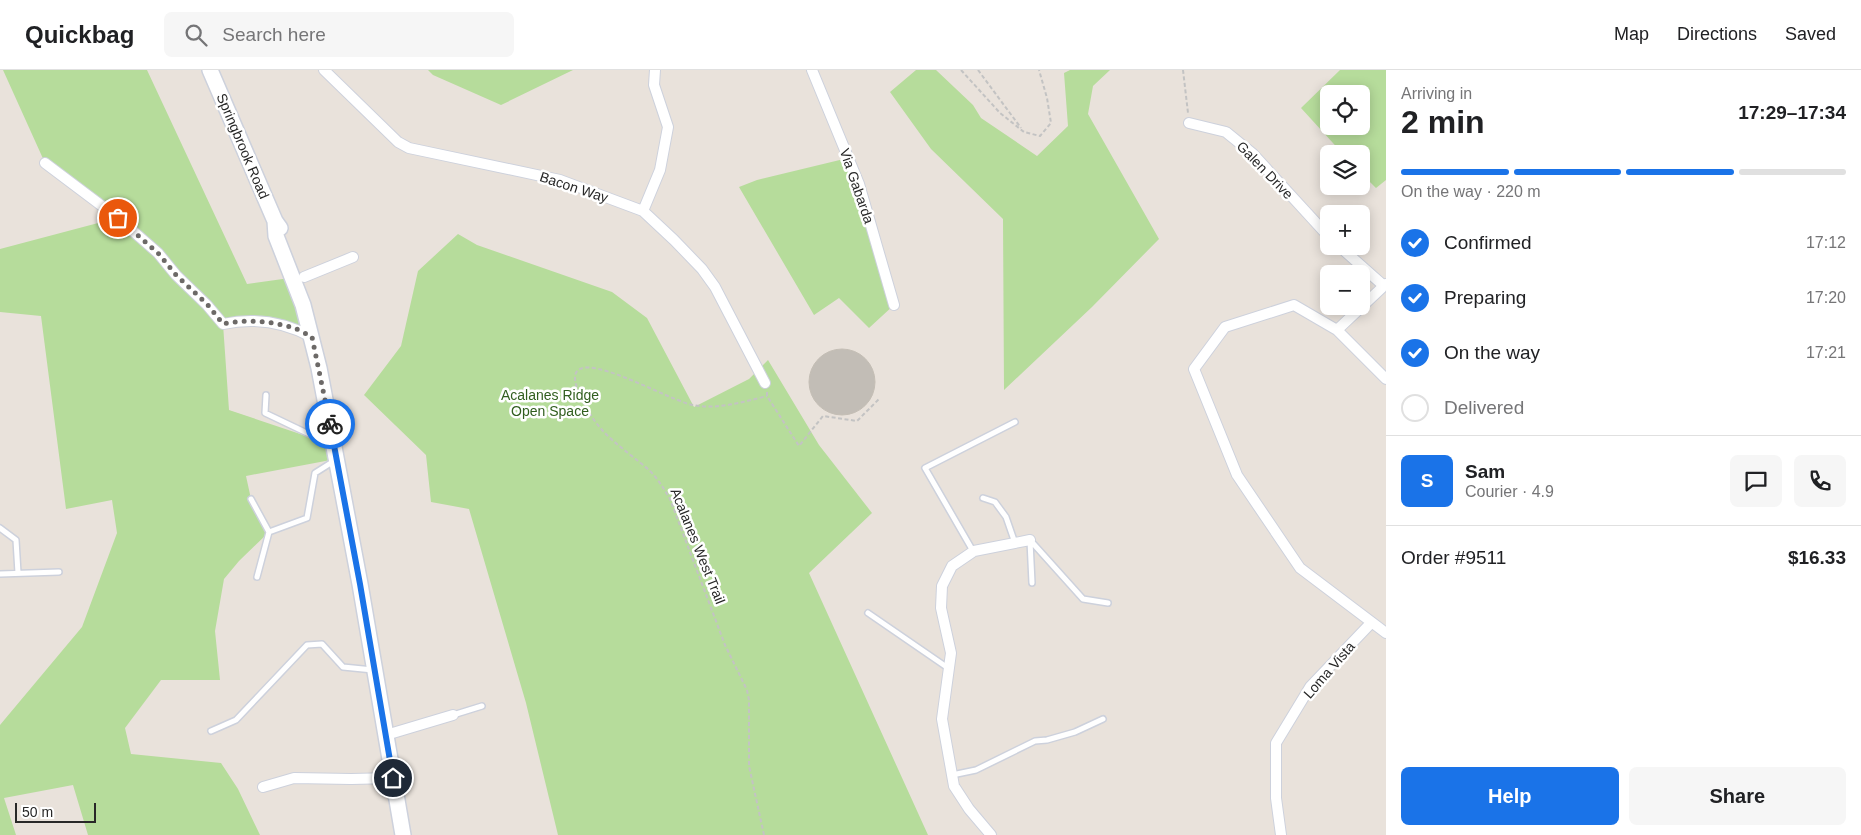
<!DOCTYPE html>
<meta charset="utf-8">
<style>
:root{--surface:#fff;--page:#f6f6f6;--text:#202124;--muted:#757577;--line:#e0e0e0;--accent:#1a73e8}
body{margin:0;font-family:Arial,sans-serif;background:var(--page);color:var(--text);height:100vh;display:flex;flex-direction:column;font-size:19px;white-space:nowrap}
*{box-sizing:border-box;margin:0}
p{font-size:16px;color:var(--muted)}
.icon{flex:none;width:28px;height:28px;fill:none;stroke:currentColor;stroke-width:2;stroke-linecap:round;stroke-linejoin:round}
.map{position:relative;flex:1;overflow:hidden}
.drawer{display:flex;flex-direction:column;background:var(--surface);width:475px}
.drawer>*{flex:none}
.tools{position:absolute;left:1320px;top:15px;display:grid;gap:10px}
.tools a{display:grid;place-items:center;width:50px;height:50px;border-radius:8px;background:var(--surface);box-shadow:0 2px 12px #0003;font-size:25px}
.scale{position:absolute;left:15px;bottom:12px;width:81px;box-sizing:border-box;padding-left:5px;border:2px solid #282828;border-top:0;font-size:14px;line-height:18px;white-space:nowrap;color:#282828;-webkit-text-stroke:4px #fff;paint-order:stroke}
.pin{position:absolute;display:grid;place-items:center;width:42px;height:42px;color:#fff;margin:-21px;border:2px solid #fff;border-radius:50%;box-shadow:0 1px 5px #0007}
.courier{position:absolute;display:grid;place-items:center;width:50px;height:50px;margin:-25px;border:4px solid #1a73e8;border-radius:50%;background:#fff;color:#222;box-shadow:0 1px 6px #0007}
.head em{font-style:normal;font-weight:800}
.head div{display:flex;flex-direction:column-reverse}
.head{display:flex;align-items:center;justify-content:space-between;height:85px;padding:0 15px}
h1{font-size:32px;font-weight:800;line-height:38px}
.bar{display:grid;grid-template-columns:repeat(4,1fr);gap:8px 5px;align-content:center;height:60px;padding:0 15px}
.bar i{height:6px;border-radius:4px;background:var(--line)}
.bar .selected{background:var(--accent)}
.bar p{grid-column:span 4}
.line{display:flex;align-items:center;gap:12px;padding:0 15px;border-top:1px solid var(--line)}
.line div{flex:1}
.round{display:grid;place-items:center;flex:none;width:52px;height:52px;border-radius:8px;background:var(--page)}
ol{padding:0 15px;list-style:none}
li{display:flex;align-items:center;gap:15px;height:55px}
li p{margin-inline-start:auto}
li .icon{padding:5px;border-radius:50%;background:var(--accent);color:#fff;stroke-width:4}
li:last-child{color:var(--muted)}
li i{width:28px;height:28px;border:2px solid var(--line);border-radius:50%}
.button{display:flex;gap:10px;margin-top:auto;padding:10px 15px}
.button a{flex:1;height:58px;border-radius:8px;background:var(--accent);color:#fff;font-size:20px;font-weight:800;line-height:58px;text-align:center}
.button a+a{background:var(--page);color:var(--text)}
header{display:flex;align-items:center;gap:30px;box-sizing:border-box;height:70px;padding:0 25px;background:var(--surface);border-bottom:1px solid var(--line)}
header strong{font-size:24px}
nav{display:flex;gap:28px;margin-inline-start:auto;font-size:18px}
.search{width:350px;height:45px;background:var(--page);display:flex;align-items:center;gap:12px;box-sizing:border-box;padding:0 18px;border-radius:8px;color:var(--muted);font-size:19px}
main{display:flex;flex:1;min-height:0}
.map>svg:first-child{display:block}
.green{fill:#b6dc9b;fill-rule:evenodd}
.building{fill:#c2bdb6;stroke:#c4beb5}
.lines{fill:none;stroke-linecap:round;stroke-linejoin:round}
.lane-casing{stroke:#cdd1dc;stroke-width:8}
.street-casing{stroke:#cdd1dc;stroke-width:12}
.secondary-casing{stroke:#cdd1dc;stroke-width:18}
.path{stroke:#c3c3c3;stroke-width:2;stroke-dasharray:4 2.5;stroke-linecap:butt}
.lane{stroke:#fff;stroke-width:5}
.street{stroke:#fff;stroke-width:10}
.secondary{stroke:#fff;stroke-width:15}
.done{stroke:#6c6967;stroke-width:5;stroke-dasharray:0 9}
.route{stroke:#1a73e8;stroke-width:6}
.labels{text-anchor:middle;stroke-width:5;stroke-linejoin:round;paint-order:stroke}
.street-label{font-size:14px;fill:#282828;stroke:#fff}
.park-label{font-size:14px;fill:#315e1f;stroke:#fff}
</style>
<header>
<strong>Quickbag</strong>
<div class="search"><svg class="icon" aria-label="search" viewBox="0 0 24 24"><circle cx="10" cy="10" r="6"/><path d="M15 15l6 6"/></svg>Search here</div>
<nav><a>Map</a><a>Directions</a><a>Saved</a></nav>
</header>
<main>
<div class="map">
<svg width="1386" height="765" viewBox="0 0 1386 765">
<rect width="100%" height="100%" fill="#e9e2db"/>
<!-- green -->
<path class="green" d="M3,0h144l100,214 43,-6 11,51 -9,-2 -69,-3 6,86 104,35 3,14 -90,17 5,23 18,33 -30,29 -15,18 -9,52 5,49h-59l-36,48 6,26 90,9 17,26 22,46h-172l-15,-50 -69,13 12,37h-16v-110l82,-98 35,-94 -5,-33 -46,9 -25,-193 -41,-4v-63l117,-31 -72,-55z
M428,0h145l-72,35 -68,-30z
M916,0h20l37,35 8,13 56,38 31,-30 -4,-53 6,-3h40l-17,16 -5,28 71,125 -67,68 -88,83 -1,-171 -72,-70 -41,-57z
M1340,0h46v110l-10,8 -15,-15v-19h-18l-42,-46zM1329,24h32v32h-32z
M848,88l46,147 -25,23 -30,-30 -25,17 -75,-128 18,-7z
M458,164l19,11 135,47 35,26 47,89 55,-28 19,-19 51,85 53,68 -63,60 119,262h-370l-32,-132 -57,-194 -38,-7 -5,-47 -62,-60 37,-49 17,-75z"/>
<!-- building -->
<path class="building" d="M809 312a33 33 0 1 1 66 0a33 33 0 1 1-66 0Z"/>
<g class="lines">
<!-- lane casing -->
<g class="lane-casing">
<path id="lane" d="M266,325l-1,18 65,31
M983,428l12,4 11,15 9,26
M251,429l18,33
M0,458l16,12 2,33
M1030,470l53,59 25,4
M1030,471l2,42
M973,481l-48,-83 90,-46
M0,504l59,-2
M257,507l12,-45 38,-14 8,-45 19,-12
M868,543l80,55
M453,645l29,-9
M211,661l25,-11 71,-75 15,-1 21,23 30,3
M952,705l24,-5 59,-29 12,-1 28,-8 28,-13"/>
</g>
<!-- street casing -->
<g class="street-casing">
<path id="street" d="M324,0l74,72 11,6 151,32 83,31 31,29 28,29 13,18 50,96
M812,0l47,114 35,121
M1189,53l37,9 27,22 76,83
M45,93l73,55 40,35 18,22 31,30 16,19c32,-7 61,-2 89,13
M643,141l17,-41 8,-43 -14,-42 1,-15
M1339,176l45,40
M304,207l49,-20
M1337,260l49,-46
M1386,309l-49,-49 -43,-25 -69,22 -31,42 43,106 63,93 86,65
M386,665l67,-20
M263,717l31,-9 57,1 42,-1
M991,765l-22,-26 -15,-23 -12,-67 9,-66 -10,-45 1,-22 10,-20 22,-15 56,-11
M1281,765l-5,-37v-55l34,-56 61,-64"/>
</g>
<!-- secondary casing -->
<g class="secondary-casing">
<path id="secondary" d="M210,0l65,151 5,7
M275,151l1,15 27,69 16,63 41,216 43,251"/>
</g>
<!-- path -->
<path class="path" d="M961,0l39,43 24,19 16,4 11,-13 -4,-25 -8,-28
M978,0l43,58
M1183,0l5,43
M767,322v4l32,50 24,-30 34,5 23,-23
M764,765l-15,-69v-66l-2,-10 -22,-45 -55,-146c-6,-10 -12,-20 -20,-28 -20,-18 -43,-31 -58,-54 -64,-101 71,-17 101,-12 24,5 50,-3 74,-9"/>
<!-- lane -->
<use href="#lane" class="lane"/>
<!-- street -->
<use href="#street" class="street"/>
<!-- secondary -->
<use href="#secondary" class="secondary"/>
</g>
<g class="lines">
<!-- done -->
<path class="done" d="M118,148l40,35 18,22 31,29 16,20c22,-5 46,-3 68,3 7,2 15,7 21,10l18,87"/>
<!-- route -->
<path class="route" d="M330,354l30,160 33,194"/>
</g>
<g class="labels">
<!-- street labels -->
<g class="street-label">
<text transform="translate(243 76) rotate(67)" y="5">Springbrook Road</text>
<text transform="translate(1265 100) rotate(46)" y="5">Galen Drive</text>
<text transform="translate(857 116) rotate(71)" y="5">Via Gabarda</text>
<text transform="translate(574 117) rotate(18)" y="5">Bacon Way</text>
<text transform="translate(698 476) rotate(68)" y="5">Acalanes West Trail</text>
<text transform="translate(1329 600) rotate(-49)" y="5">Loma Vista</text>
</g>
<!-- park labels -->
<g class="park-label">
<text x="550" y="330">Acalanes Ridge<tspan x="550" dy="16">Open Space</tspan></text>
</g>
</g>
</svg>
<div class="tools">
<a><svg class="icon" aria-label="locate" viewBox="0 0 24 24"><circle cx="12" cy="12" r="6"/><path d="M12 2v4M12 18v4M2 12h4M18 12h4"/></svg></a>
<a><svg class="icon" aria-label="layers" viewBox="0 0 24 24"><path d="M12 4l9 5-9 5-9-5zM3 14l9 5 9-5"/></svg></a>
<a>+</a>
<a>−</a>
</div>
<div class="scale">50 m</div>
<div class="pin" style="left:118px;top:148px;background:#ea580c"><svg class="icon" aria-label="bag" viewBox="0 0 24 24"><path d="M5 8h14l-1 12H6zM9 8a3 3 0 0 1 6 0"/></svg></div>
<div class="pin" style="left:393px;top:708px;background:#1f2937"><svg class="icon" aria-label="home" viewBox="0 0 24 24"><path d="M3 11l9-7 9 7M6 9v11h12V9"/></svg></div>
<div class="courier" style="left:330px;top:354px"><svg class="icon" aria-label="bike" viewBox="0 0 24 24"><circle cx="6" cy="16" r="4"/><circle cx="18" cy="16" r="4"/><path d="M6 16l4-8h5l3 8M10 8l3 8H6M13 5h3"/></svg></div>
</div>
<section class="drawer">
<div class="head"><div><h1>2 min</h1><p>Arriving in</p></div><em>17:29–17:34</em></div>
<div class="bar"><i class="selected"></i><i class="selected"></i><i class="selected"></i><i></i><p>On the way · 220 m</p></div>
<ol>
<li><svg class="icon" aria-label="check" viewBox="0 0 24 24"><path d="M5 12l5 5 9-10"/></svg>Confirmed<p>17:12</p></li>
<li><svg class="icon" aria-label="check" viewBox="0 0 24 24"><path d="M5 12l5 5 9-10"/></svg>Preparing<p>17:20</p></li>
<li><svg class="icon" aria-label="check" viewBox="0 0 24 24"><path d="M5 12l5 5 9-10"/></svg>On the way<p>17:21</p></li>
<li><i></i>Delivered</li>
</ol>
<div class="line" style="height:90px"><b class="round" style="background:var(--accent);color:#fff">S</b><div><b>Sam</b><p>Courier · 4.9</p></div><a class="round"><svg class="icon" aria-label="chat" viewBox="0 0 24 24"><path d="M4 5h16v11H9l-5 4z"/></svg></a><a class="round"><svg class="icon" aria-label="phone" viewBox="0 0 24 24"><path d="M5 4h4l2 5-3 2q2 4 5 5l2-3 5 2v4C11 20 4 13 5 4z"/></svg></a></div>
<div class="line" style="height:65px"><div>Order #9511</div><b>$16.33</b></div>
<div class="button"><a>Help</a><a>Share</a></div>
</section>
</main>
